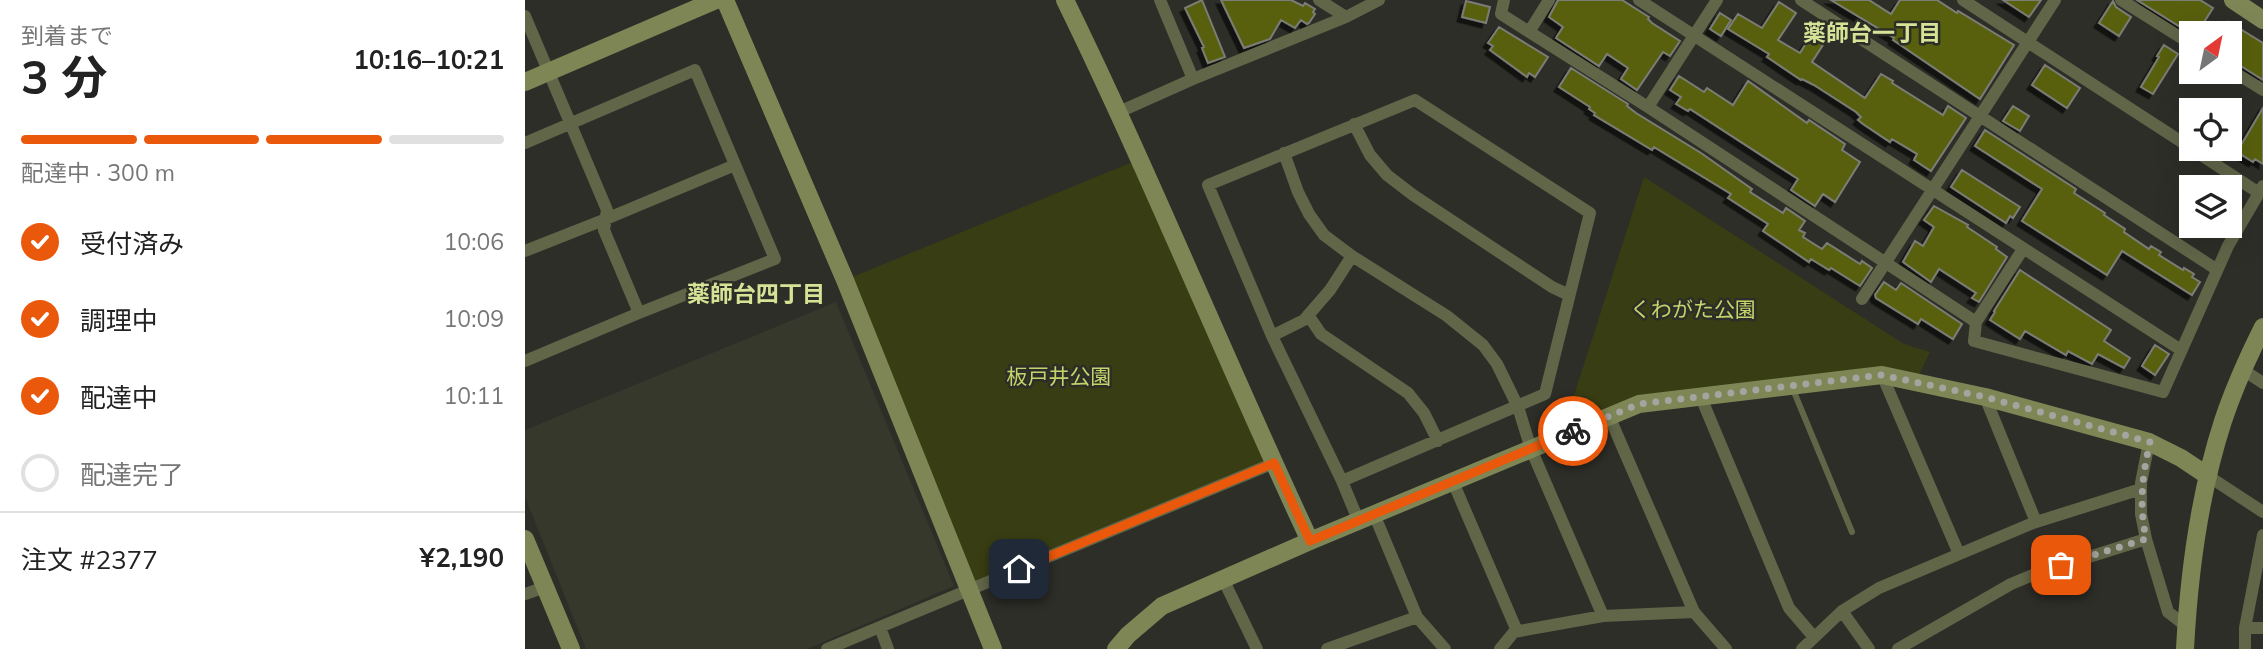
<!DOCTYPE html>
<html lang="ja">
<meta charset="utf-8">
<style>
:root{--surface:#fff;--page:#f6f6f6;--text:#222;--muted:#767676;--line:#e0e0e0;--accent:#ea580c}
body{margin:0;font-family:Mulish,"Noto Sans JP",sans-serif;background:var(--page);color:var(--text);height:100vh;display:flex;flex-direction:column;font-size:26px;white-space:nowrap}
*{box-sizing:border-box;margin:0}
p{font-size:23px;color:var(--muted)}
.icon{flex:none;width:38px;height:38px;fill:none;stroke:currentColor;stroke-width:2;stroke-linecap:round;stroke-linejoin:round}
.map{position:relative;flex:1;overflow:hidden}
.side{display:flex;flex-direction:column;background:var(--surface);width:525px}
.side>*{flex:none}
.needle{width:46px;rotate:33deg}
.tools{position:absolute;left:1654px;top:21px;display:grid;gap:14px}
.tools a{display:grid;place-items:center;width:63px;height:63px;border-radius:0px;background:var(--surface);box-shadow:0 7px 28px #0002;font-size:35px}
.pin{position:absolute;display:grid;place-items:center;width:60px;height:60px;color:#fff;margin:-30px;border-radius:14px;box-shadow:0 4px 10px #0006}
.courier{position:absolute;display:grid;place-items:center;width:70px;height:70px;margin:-35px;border:5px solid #ea580c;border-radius:50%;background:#fff;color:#222;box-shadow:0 2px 9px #0007}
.overview em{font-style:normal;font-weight:700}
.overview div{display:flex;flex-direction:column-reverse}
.overview{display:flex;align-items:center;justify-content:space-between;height:119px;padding:0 21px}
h1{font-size:46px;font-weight:700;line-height:52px}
.bar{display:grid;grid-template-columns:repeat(4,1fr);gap:10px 7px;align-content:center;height:84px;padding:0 21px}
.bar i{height:9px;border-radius:5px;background:var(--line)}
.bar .on{background:var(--accent)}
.bar p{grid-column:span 4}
.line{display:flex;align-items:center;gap:18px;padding:0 21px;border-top:2px solid var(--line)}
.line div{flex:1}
ol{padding:0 21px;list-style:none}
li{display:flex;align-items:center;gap:21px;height:77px}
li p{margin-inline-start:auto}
li .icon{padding:7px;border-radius:50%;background:var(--accent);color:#fff;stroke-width:4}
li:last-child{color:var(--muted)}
li i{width:38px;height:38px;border:4px solid var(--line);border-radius:50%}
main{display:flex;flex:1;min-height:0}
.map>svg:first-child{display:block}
.built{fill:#36382c}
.green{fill:#383d13}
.building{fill:#58610f;stroke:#7b7d76;stroke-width:2;filter:url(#shadow)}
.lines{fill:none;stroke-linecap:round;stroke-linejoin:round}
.lane{stroke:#616649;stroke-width:6}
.street{stroke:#616649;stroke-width:12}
.secondary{stroke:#7e8656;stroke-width:18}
.done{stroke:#a4a5a0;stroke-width:7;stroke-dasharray:0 12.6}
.route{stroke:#ea580c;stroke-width:9}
.labels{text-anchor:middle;stroke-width:5;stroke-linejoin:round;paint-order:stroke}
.park-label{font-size:21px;fill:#c4d36a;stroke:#2d2e28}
.neighbourhood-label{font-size:23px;font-weight:bold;fill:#d6e295;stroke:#2d2e28}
</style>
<main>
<section class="side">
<div class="overview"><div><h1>3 分</h1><p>到着まで</p></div><em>10:16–10:21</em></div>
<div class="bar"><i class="on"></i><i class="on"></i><i class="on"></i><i></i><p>配達中 · 300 m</p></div>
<ol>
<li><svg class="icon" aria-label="check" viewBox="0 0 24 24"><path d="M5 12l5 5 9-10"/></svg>受付済み<p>10:06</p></li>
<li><svg class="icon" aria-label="check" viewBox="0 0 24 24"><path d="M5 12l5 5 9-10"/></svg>調理中<p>10:09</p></li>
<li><svg class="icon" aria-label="check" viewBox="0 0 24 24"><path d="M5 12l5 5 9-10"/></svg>配達中<p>10:11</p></li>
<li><i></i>配達完了</li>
</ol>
<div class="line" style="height:91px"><div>注文 #2377</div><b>¥2,190</b></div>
</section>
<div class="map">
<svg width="1738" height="649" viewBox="0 0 1738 649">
<defs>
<filter id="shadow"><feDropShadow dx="-4.5" dy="4.5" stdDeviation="0" flood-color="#0009"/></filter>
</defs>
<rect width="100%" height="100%" fill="#2d2e28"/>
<!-- built -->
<path class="built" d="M311,302l118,284 -147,63h-221l-61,-152v-67z"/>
<!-- green -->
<path class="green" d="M615,159l134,304 -306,127 -123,-310z
M1119,177l260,167 26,8 -14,29 -277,23 -78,32z"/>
<!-- building -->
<path class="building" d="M677,0l23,57 -17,6 -6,-15 2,-1 -19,-39z
M696,0h70l12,6 2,-3 10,6 -2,3 2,2 -6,9 -2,1 -6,-4 -6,8 -14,-8 -11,19 -26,9z
M1033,0h64l27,17 -1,2 4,4 28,18 -10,15 -7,-4 -26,38 -16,-11 7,-11 -21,-14 -8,12 -43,-28 7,-11 -14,-10z
M1306,0h38l22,14 9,-14h37l20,13 1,-2 56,34 -34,54 -87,-59 1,-2z
M1478,0h38l-12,17z
M1612,0h63l13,8 -16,25h-7z
M941,1l24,6 -4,16 -24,-6z
M1588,1l3,6 15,10 -12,19 -20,-13z
M1254,2l17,11 -18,27 22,13 17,-27 13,8 -18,28 53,36 16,-24 12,7 -1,2 51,32 5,-9 18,12 -35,53 -17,-11 3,-6 -25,-15 -2,3 -27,-18 -5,-4 3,-3 -5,-5 -42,-27 -12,-6 -1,1 -34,-23 2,-3 -41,-25 10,-15 24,14z
M1195,13l11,7 -10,16 -11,-7z
M1704,22l34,21v37l-30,-19 5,-8 -9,-6z
M974,27l49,30 -13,20 -6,-4 -2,4 -37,-27 3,-4 -5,-3z
M1639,45l14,9 -25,40 -12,-7 18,-30 -2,-1z
M1520,65l35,23 -13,20 -35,-23z
M1046,68l57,36 -1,2 9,7 65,40 51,36 -2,3 33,21 3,-5 19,13 -6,9 6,3 -2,4 19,12 5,-6 33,21 2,-3 10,7 -12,18 -29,-18 -2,2 -18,-11 -2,3 -46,-31 5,-7 -40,-26 3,-4 -77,-47 -2,3 -58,-35 1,-2 -6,-4 1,-2 -31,-20z
M1154,76l25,16 3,-4 26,17 15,-24 59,42 2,-3 36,24 -3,6 18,12 -25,40 -12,-8 -8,12 -24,-16 7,-11 -108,-70 -2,2 -12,-7 5,-7 -11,-7z
M1488,106l16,10 -9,15 -17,-10z
M1738,108v56l-8,-5 -2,3 -16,-10z
M1460,130l91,59 -2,4 31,20 -1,2 21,14 -1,3 25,17 2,-3 10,6 -2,3 24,15 1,-2 10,6 -2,3 8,5 -8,13 -70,-44 -15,24 -85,-54 20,-32 -67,-43z
M1437,170l58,37 -7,11 -3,-2 -4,7 -55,-36z
M1409,206l34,19 -1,2 30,20 -1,2 11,8 -28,45 -7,-4 4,-5 -37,-24 -8,13 -28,-20 12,-21 8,5 11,-19 -10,-7z
M1495,270l91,60 -7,11 26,17 -6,10 -26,-14 -6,10 -24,-13 -2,4 -41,-24 -5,8 -30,-19 5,-8 -1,-1z
M1359,282l12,8 5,-7 61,41 -9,15 -32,-20 -3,5 -42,-26 -1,-3z
M1630,345l14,9 -14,21 -13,-9z"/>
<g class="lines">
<!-- lane -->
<path class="lane" d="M1267,387l60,145"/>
<!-- street -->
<path class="street" d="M635,0l33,79
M794,0l27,17
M979,0l-3,14 147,93 328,215
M1114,0l542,350
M1276,0l415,269
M1438,0l228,148
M1596,0l70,44
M0,16l82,194 -3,20 35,83
M1004,32l20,-32
M1704,69l34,21
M1123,107l69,-107
M594,112l74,-33 153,-62 33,-17
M829,124l16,31 17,20 26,20 139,92 17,8
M0,143l170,-73 80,189 -136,54 -114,48
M1667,149l67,44
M759,153l14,39 11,22 15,21 28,21 95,60 36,29 14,19 21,43 13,42 72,167
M1498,249l-47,73 -2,19 189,51 65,-146 35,-60
M0,251l81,-32 129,-54
M1337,299l193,-299
M783,315l13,19 87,59 16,20 14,28
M747,336l32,-16 26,-30 22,-34
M1718,370l20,13
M1357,375l77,179
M1175,395l89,213 24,28
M1460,397l51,125
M1084,416l85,196
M1624,442l-8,41v31l5,25 22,73 18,14
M1683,476l55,36
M817,481l203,-87 45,-181 -175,-113 -207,85 64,151 70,145 17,41
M928,482l64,149
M849,514l43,103 28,32
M698,579l34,70
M0,594l20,-7
M1317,611l27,38
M355,627l8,22
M1720,628h18
M302,649l447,-186
M802,649l90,-32
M975,649l14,-17 89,-16 91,-4 32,37
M1277,649l40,-38 37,-23 154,-65 108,-34
M1373,649l113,-65 24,-10 111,-35
M1720,649v-21l18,-93"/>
<!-- secondary -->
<path class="secondary" d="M200,0l120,280 148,369
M540,0c87,178 161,362 245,541
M1708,0l30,20
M0,82l191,-82
M0,539l46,110
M591,649l12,-14 34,-29 148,-65 329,-137 243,-29 103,22 164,45 32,16 27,18
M1660,649c4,-77 14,-154 38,-228 11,-33 25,-64 40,-94"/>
</g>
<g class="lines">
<!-- done -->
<path class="done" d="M1048,431l66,-27 243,-29 103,22 165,45c-8,35 -11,61 -4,97l-85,26"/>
<!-- route -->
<path class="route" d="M494,569l255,-106 36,78 263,-110"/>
</g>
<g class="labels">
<!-- park labels -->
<g class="park-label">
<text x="1168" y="317">くわがた公園</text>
<text x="534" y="384">板戸井公園</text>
</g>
<!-- neighbourhood labels -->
<g class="neighbourhood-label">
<text x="1347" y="41">薬師台一丁目</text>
<text x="231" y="302">薬師台四丁目</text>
</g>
</g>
</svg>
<div class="tools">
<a><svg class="needle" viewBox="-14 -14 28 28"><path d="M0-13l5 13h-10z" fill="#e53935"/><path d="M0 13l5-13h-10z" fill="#767676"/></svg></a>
<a><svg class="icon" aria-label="locate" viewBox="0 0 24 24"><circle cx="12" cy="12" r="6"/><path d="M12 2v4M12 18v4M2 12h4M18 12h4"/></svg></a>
<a><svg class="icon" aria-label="layers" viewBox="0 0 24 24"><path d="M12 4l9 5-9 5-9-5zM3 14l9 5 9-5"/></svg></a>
</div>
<div class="pin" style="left:1536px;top:565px;background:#ea580c"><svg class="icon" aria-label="bag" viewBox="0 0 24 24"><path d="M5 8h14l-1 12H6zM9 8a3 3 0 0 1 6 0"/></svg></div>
<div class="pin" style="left:494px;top:569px;background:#1f2937"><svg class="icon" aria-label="home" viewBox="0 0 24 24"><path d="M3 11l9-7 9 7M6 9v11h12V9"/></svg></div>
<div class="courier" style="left:1048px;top:431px"><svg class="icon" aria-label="bike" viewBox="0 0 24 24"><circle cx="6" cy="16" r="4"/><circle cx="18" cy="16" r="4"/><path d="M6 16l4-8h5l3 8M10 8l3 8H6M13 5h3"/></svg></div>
</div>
</main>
